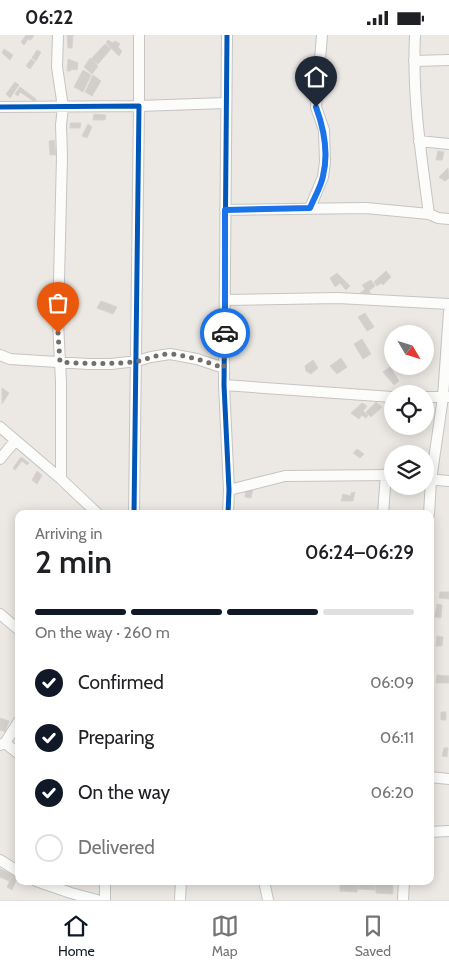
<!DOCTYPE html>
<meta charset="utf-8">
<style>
:root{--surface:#fff;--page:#f2f2f2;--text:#202124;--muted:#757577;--line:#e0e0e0;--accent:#111827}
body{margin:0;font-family:Cabin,sans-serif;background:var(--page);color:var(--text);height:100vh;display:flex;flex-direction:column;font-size:19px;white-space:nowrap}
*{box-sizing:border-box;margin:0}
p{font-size:16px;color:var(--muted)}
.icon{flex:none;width:28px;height:28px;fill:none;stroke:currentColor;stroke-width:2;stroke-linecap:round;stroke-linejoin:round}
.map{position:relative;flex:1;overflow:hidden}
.side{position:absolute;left:15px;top:475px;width:419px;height:375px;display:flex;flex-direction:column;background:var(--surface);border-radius:10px;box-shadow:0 2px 12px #0003}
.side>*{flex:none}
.needle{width:32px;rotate:128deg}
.controls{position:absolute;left:384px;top:290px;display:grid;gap:10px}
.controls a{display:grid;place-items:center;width:50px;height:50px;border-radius:50%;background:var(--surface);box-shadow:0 2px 12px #0003;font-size:25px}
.pin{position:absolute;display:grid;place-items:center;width:42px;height:42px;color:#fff;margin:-51px -21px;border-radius:50% 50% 50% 0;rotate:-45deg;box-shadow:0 0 5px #0007}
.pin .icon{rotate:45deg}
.courier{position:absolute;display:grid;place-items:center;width:50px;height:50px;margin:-25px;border:4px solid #1a73e8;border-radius:50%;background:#fff;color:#222;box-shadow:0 1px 6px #0007}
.summary em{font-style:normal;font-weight:600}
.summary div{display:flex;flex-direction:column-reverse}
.summary{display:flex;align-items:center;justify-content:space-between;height:85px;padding:0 20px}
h1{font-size:32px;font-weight:600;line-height:38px}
.bar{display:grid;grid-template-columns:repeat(4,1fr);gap:8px 5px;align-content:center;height:60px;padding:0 20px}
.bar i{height:6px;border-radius:4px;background:var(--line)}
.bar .on{background:var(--accent)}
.bar p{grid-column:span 4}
ol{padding:0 20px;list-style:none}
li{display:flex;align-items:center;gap:15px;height:55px}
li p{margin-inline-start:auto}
li .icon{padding:5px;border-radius:50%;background:var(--accent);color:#fff;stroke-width:4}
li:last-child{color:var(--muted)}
li i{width:28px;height:28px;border:2px solid var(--line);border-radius:50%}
.status{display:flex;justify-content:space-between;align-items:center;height:35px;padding:0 25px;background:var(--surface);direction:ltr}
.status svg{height:14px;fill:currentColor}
.dock{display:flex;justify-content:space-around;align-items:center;height:70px;border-top:1px solid var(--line);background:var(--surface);font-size:14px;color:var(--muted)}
.dock a{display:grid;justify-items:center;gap:2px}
.dock .on{color:var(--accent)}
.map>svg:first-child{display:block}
.building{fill:#d1cecb;stroke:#d7d4d0}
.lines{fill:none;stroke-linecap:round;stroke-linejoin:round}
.minor-casing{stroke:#c5c4c5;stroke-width:12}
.minor{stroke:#fcfcfb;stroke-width:10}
.cycleway-casing{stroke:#fff;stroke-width:8}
.cycleway{stroke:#0057b8;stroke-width:5}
.done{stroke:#706f6e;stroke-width:5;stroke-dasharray:0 9}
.route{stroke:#1a73e8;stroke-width:6}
</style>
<div class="status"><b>06:22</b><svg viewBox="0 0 49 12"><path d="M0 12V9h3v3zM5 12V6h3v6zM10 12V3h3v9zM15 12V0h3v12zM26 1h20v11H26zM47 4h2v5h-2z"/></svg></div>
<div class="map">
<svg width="449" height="865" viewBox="0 0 449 865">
<rect width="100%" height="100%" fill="#ece8e4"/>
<!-- building -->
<path class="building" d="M26,0h8l-3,5 -3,-1 -4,6 -3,-3z
M67,0h6l-1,13h-4z
M108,5l5,3 2,-2 5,3 -2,3 4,4 -3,5 -13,-13z
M105,9l6,5 -13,15 -7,-5z
M4,14l9,6 -3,5 -8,-7z
M37,15l4,2 -5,9 -4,-3z
M90,23l8,8 -6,8 -8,-7z
M31,24l4,3 -5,7 -4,-3z
M68,24l10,4 -1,7 -6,-1v2h-4z
M83,35l8,5 -8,17 -9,-5z
M93,40l8,6 -9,15 -7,-4z
M15,47l4,3 -9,13 -4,-4z
M20,52l16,12 -1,3 -15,-10 -2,4 -3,-2z
M94,79l12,1 -1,5h-12z
M70,88h11l-1,5h-10z
M88,89l4,3 -5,11 -5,-2z
M54,105l2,15h-6l-1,-14z
M438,116l6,1 -2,8h-6z
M448,133l1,10 -4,3 -6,-4z
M386,236l5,6 -8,8 -2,-2 -4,3 -3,-4z
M337,238l13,13 -4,4 -6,-7 -5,4 -5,-9z
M371,245l4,6 -6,5 2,3 -11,-1 5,-4 -3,-4z
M101,266l16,6 -4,7 -16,-6z
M365,278l9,14 -7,4 -9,-14z
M362,304l9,15 -8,5 -9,-15z
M341,323l6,9 -10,7 -7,-8z
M313,325l5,8 -7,6 -5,-3 -1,-5z
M390,332l9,14 -5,4 -11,-13z
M2,353l7,5 -7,11z
M376,367l6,5 -11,10 -5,-5z
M362,368l5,3 -4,5 5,4 -2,3 -4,-3 -3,4 -8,-6z
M357,414l7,5 -4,4 -7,-5z
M21,422l8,6 -2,2 -5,-4 -7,9 -2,-2z
M37,436l5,4 -5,9 -5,-4z
M246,452l7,2 -2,9 -6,-1z
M355,457l-2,9h-12l2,-7 8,2v-3z
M440,557h9v7l-10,-1z
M437,569l5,1 -1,13 -6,-1z
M437,601l6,1 -1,9h-6z
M437,640l12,1v7h-13z
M441,677h5v8h-5z
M0,683l9,3 -4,11 -5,-2z
M444,713h4l-1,9 -5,-1z
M0,834l12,5 -3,7 -9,-4z
M13,839l5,2 -6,14 -5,-3z
M340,847h18l-1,10 -17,-1z
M358,848h18l-1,7 -17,-1z
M376,849h17v10l-17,-1z"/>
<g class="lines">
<!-- minor casing -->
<g class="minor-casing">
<path id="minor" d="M58,0l-1,32 6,40 -2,18 1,31 -4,166 3,60v97
M139,0v71l86,-3
M227,0l-3,350 5,105 -1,24
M415,0c-3,60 6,120 14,179
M414,26l35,-1
M0,72l139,-1 -5,408
M419,106l30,3
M310,173l13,-31 2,-15 -1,-32 -8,-23 6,-72
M225,175l141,-2 63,6 9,4 11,1
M225,265l113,-2 111,6
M0,320l10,4 78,5h23l26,-3 14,-4 19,-3 27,5 27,9
M224,350l168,12
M425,362h24
M0,392l61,52 37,35
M0,424l15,-18
M426,444l23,2
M229,455l56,-14 107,-1
M383,479l3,-40
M429,479l2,-34 12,-83 6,-85
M0,579l19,16
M5,708l14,11
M0,710l5,-2 14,-22
M430,742l19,2
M430,797l19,-1
M0,825l19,12
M36,846l35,12 26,7
M105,846v19
M264,846l4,19
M180,865l1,-19
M403,865l1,-19"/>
</g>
<!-- minor -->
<use href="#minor" class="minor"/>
<!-- cycleway casing -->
<g class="cycleway-casing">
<path id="cycleway" d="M227,0l-3,350 5,105 -1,24
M0,72l139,-1 -5,408"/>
</g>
<!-- cycleway -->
<use href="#cycleway" class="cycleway"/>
</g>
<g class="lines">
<!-- done -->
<path class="done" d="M58,298l2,29c25,2 49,2 74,0 13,-2 24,-9 38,-8 18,2 35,8 52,14l1,-35"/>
<!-- route -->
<path class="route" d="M225,298v-123l85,-2c4,-10 11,-21 13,-32 6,-24 1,-47 -7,-69"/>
</g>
</svg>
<div class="controls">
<a><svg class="needle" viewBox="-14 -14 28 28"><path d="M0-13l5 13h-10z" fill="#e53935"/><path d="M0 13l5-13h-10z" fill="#757577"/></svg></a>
<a><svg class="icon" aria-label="locate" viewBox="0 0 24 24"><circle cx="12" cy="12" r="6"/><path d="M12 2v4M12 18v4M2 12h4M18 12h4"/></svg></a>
<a><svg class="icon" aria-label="layers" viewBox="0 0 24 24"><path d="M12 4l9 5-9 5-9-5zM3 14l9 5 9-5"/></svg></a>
</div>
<div class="pin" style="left:58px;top:298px;background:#ea580c"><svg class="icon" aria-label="bag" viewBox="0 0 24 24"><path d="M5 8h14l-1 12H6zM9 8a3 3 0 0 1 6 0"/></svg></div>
<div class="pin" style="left:316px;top:72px;background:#1f2937"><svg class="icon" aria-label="home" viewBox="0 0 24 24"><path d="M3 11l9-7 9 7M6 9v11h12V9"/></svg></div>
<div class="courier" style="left:225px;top:298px"><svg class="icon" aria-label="car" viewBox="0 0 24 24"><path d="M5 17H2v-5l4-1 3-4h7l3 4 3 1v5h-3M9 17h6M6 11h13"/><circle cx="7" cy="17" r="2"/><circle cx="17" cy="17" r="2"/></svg></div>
<section class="side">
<div class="summary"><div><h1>2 min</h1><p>Arriving in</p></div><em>06:24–06:29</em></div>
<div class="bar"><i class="on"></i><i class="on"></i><i class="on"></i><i></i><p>On the way · 260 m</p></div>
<ol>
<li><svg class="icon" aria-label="check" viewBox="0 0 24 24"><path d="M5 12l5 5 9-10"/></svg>Confirmed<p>06:09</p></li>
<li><svg class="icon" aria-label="check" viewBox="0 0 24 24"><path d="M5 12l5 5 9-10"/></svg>Preparing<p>06:11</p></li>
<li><svg class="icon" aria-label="check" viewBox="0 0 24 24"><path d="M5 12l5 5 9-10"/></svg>On the way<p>06:20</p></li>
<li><i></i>Delivered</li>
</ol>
</section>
</div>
<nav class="dock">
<a class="on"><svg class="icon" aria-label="home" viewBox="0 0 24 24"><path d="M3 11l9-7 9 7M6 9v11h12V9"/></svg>Home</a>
<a><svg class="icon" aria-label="map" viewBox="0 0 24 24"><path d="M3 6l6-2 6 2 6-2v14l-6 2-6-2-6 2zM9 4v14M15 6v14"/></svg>Map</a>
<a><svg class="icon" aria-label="saved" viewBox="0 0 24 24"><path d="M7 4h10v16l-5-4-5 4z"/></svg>Saved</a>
</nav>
